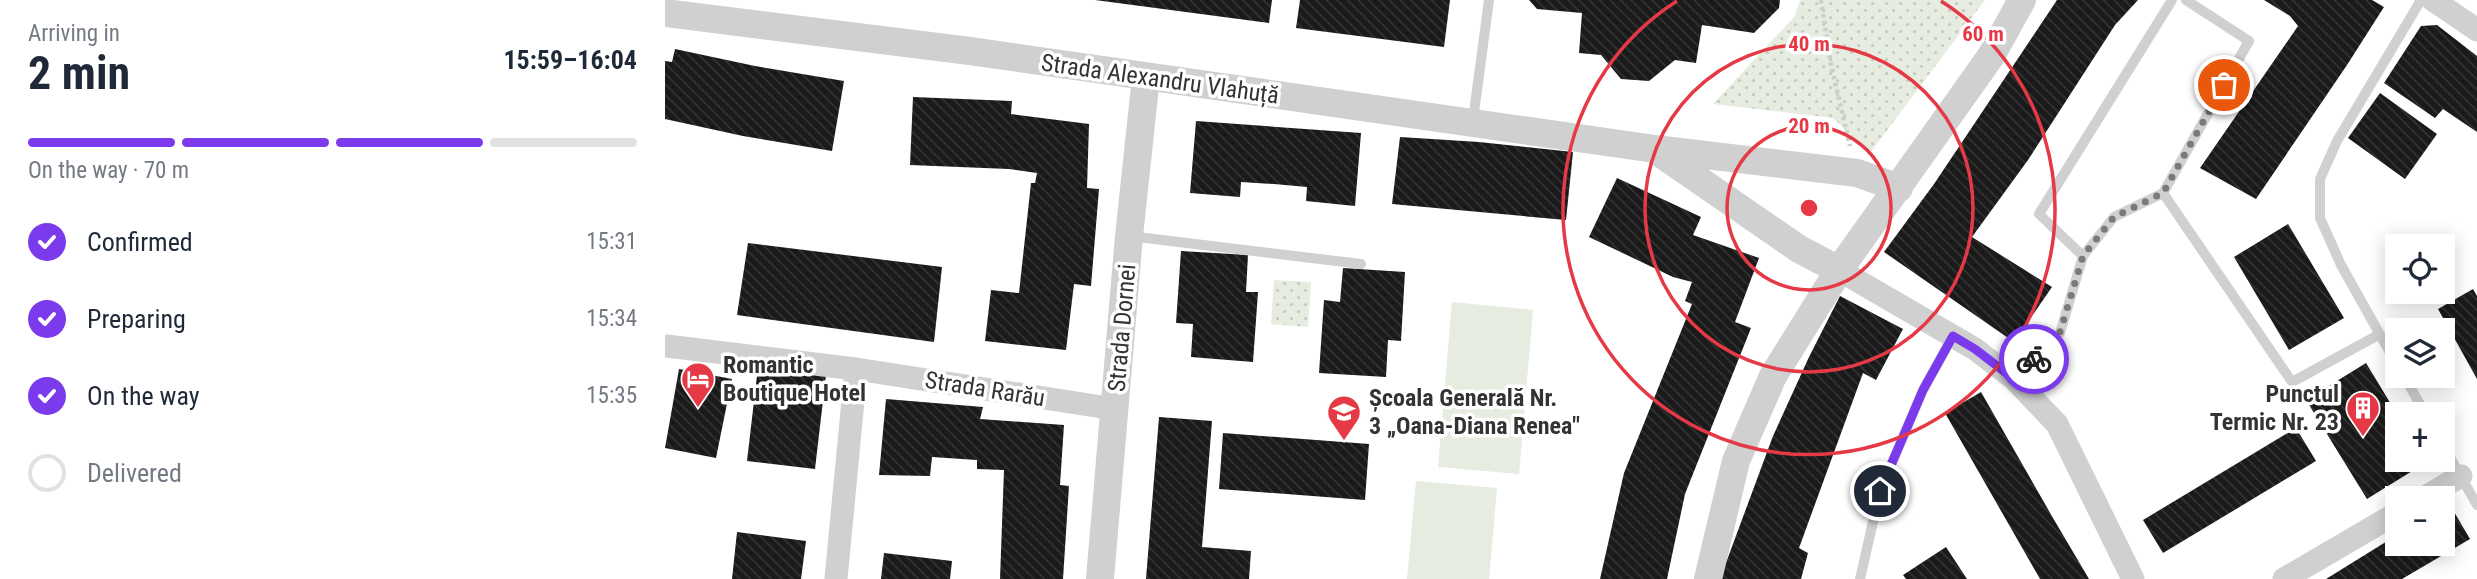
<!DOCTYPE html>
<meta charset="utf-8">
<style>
:root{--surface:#fff;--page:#f2f2f3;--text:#1f2937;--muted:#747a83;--line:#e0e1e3;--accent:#7c3aed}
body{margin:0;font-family:"Roboto Condensed",sans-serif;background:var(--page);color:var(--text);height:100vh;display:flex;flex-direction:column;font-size:26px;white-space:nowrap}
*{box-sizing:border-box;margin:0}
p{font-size:23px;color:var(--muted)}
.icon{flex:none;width:38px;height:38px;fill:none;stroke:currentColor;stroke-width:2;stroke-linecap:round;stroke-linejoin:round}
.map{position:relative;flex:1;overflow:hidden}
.drawer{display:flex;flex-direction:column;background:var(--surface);width:665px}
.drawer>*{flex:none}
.tools{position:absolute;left:1720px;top:234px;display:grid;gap:14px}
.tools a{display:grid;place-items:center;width:70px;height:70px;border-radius:0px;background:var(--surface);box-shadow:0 4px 18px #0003;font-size:35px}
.pin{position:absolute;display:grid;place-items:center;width:60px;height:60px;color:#fff;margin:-30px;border:4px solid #fff;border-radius:50%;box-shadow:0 2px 7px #0007}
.courier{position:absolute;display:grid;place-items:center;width:70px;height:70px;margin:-35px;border:5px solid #7c3aed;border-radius:50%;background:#fff;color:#222;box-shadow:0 2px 9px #0007}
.summary em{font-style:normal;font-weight:700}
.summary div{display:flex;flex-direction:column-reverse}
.summary{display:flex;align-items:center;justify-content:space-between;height:119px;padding:0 28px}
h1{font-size:46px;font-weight:700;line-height:52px}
.bar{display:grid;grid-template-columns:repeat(4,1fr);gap:10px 7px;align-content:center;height:84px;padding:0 28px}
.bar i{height:9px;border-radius:5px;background:var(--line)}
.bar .selected{background:var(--accent)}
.bar p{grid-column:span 4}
ol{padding:0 28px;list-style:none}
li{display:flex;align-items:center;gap:21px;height:77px}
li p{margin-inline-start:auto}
li .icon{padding:7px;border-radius:50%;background:var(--accent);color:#fff;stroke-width:4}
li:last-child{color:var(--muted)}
li i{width:38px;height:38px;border:4px solid var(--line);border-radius:50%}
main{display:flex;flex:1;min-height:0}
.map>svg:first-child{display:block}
.grass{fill:url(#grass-dots)}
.pitch{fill:#e6ecdf}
.building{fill:url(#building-back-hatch)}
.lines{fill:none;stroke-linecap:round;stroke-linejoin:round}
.path{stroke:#cdcdcd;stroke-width:4.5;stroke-dasharray:3.5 3.5;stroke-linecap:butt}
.service{stroke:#d0d0d0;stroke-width:10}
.minor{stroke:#d0d0d0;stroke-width:23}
.tertiary{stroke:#d0d0d0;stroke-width:28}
.done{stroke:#7a7a7a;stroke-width:7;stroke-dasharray:0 12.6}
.route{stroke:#7c3aed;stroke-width:9}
.ring{fill:none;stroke:#e63946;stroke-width:3.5}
.labels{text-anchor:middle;stroke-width:7;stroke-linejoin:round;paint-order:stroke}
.street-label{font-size:24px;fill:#333;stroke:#fff}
.poi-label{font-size:24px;font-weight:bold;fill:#333;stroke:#fff;text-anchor:start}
.centre{fill:#e63946;stroke:#fff;stroke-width:3.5}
.ring-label{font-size:21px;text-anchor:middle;font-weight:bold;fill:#e63946;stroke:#fff;stroke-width:7;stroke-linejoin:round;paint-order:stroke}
</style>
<main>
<section class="drawer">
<div class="summary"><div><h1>2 min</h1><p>Arriving in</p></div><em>15:59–16:04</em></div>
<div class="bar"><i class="selected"></i><i class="selected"></i><i class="selected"></i><i></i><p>On the way · 70 m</p></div>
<ol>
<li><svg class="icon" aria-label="check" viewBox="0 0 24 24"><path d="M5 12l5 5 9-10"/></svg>Confirmed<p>15:31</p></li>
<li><svg class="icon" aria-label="check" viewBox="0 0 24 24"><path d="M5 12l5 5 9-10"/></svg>Preparing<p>15:34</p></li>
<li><svg class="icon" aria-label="check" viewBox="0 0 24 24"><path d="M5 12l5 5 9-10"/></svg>On the way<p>15:35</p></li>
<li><i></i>Delivered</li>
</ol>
</section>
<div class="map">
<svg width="1812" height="579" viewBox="0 0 1812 579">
<defs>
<pattern id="grass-dots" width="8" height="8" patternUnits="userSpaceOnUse" patternTransform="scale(1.75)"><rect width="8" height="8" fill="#e6ecdf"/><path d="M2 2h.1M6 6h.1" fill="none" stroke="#c6cbc0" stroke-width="1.8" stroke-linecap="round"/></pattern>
<pattern id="building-back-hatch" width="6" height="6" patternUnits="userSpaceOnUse" patternTransform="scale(1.75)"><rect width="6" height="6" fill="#1a1a1a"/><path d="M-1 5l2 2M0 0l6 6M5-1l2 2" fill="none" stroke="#333"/></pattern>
</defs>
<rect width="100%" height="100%" fill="#fff"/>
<!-- grass -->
<path class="grass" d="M1135,0h185l-115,153 -37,-35 -120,-14 82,-88z
M609,280l37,2 -3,45 -37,-3z"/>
<!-- pitch -->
<path class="pitch" d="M787,302l81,8 -14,164 -81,-7z
M751,481l81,7 -8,91h-82z"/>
<!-- building -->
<path class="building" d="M430,0h177l-3,23z
M635,0h150l-6,47 -148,-19z
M864,0h251l-1,8 -25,25 -52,-8 -6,38 -21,-3 -26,21 -28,-2 -20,-24 -22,-2 3,-40 -45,-4z
M1392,0h81l-23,25 -87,135 -56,77 80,50 -38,55 -130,-90 50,-68z
M1599,0h108l12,7 -37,58 -91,134 -56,-31 98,-142 -8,-10z
M1772,25l40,31v76l-34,-23 -8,9 -51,-35 37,-57z
M10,49l80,17 89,15 -12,70 -89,-15 -78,-17v-58l7,1z
M1715,93l57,41 -32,45 -57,-41z
M248,97l99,4 -1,13 78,10 -2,64 12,1 -8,97 -17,-2 -8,66 -81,-9 6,-51 28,3 12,-110h4l2,-10 -28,-4 -99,-4z
M531,121l165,12 -6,73 -49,-5 1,-14 -33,-3 -33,-2 -1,15 -50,-4z
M735,137l79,5 94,10 -7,68 -174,-16z
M952,178l84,39 -8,18 66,23 -24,64 16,6 -66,166 -18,85h-67l24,-106 68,-169 -7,-3 7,-19 -19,-5 -84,-40z
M1623,224l56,94 -55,32 -55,-93z
M83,243l194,24 -8,75 -197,-27z
M516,251l67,4 -2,37h12l-5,70 -62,-5 2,-33 -17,-1z
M678,268l62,4 -4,69 -13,-1 -2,37 -67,-4 5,-73 16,2z
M1808,289l4,7v83l-39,-70z
M1175,296l63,33 -27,51 -13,-7 -64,175 9,5 -7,26h-81l53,-143 36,-79z
M1701,363l31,51v46h33l-63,39 -61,-99z
M93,367l68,8 -11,94 -68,-8z
M14,369l53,10 -16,79 -51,-10z
M1316,392l72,126 36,61h-49l-95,-166z
M221,399l97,8 -3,12 84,6 -4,60 9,1 -6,93h-63l4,-109 -27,-1v-9l-45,-3 -2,19 -51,-1z
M494,417l53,4 -10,126 49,4 -2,28h-103z
M1631,428l20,33 -153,92 -20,-33z
M558,433l146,11 -4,56 -146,-11z
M1785,505l20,34 -68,40h-76l71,-44v9h46v-35z
M72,532l69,9 -5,38h-69z
M1281,547l21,32h-61l-3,-4z
M219,553l68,8 -2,18h-69z"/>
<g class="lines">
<!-- path -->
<path class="path" d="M1156,0l10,65 19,81"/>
<!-- service -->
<path class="service" d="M808,120l16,-120
M1498,193l129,189 88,-48
M464,236l232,28
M1418,256l-44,-42 133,-214
M1732,365l-56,-100 -21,-47v-39l17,-38 84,-141
M1739,376l22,39
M1349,379l46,-46 23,-77 31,-39 49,-24 86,-152 -63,-41
M1778,445l34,60
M1195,579l20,-88 43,-101 30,-54"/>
<!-- minor -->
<path class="minor" d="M1768,0l44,30
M1174,270l136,79 39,30 43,45 76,155
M2,346l189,23 259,40
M1757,499l39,-23
M171,579l20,-210
M1619,579l113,-66"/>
<!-- tertiary -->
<path class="tertiary" d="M0,13l305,38 685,98 202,24 42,15
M992,151l142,98 40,21
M435,579l29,-343 17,-159
M1043,579l28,-118 37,-85 66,-106 152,-214 31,-56"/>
</g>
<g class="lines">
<!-- done -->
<path class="done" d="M1369,359l26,-27 23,-76 31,-39 49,-24 61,-108"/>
<!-- route -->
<path class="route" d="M1215,491l43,-101 30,-54 22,13 39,30 20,-20"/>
</g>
<!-- distance rings -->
<g class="ring">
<circle cx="1144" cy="208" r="82"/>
<circle cx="1144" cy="208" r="164"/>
<path d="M1276 1A246 246 0 1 1 1012 1"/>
</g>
<!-- icons -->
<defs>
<g id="hotel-pin" transform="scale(1.75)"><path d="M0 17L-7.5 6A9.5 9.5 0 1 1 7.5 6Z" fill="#e63946" stroke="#fff"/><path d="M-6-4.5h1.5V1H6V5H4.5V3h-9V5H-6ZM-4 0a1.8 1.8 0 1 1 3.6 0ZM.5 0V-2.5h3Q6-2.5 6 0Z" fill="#fff"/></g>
<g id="building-pin" transform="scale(1.75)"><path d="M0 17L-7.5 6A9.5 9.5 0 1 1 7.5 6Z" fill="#e63946" stroke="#fff"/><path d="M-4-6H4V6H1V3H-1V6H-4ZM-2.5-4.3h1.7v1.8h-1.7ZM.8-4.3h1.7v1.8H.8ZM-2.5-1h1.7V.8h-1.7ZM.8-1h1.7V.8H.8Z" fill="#fff"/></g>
<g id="school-pin" transform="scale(1.75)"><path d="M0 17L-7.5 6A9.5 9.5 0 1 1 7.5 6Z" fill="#e63946" stroke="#fff"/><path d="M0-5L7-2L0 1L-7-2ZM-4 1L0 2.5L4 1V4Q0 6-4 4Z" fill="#fff"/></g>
</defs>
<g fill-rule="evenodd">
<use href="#hotel-pin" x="33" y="379"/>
<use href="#building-pin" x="1698" y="408"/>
<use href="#school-pin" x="679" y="412"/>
</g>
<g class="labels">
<!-- street labels -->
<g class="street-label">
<text transform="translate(495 79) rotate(8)" y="8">Strada Alexandru Vlahuță</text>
<text transform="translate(457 328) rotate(-85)" y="8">Strada Dornei</text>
<text transform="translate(320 389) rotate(9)" y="8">Strada Rarău</text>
</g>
<!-- poi labels -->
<g class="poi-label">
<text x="58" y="373">Romantic<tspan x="58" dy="28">Boutique Hotel</tspan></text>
<text x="1674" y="402" text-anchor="end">Punctul<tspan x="1674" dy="28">Termic Nr. 23</tspan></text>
<text x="704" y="406">Școala Generală Nr.<tspan x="704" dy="28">3 „Oana-Diana Renea"</tspan></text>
</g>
</g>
<circle cx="1144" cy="208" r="10" class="centre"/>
<g class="ring-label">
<text x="1318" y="41">60 m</text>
<text x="1144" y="51">40 m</text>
<text x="1144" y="133">20 m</text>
</g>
</svg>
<div class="tools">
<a><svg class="icon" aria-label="locate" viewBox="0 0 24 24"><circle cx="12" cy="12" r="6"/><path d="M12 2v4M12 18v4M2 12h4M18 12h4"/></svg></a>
<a><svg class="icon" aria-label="layers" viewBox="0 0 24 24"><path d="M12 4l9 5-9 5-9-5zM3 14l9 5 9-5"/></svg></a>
<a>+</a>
<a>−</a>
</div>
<div class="pin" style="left:1559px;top:85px;background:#ea580c"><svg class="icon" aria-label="bag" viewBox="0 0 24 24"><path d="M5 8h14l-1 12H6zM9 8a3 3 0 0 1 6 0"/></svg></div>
<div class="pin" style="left:1215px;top:491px;background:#1f2937"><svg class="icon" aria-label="home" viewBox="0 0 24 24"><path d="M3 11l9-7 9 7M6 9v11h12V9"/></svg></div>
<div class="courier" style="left:1369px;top:359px"><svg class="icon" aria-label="bike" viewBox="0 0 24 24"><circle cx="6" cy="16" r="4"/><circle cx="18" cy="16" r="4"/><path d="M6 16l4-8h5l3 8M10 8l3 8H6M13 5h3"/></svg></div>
</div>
</main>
